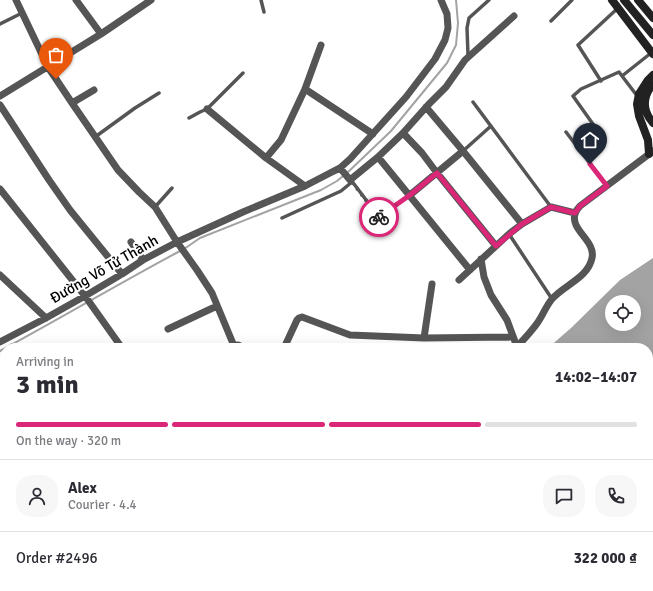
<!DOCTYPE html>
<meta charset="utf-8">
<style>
:root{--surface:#fff;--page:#f7f7f7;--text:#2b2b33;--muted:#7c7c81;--line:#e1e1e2;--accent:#db2777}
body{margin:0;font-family:Signika,sans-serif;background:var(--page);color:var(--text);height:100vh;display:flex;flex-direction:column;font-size:15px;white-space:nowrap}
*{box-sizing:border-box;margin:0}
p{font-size:13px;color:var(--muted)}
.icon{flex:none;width:22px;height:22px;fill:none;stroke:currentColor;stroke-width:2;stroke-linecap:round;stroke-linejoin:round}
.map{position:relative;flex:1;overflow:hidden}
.sheet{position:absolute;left:0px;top:343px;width:653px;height:248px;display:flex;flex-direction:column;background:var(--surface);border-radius:16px 16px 0 0;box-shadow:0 4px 16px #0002}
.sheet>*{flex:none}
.controls{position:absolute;left:605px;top:295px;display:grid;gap:8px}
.controls a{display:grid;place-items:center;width:36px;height:36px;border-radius:50%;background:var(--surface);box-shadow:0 4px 16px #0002;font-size:20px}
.pin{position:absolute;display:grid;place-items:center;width:34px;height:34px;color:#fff;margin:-41px -17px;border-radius:50% 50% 50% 0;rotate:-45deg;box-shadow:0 0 4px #0007}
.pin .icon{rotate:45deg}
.courier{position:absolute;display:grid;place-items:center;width:40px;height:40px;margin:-20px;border:3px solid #db2777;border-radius:50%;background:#fff;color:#222;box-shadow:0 1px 5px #0007}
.headline em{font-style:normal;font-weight:700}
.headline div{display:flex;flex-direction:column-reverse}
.headline{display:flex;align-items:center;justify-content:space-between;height:68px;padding:0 16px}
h1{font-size:26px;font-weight:700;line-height:30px}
.bar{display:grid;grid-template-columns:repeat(4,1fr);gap:6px 4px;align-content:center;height:48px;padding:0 16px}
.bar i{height:5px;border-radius:3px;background:var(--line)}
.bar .current{background:var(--accent)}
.bar p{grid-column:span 4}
.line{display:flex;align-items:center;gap:10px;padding:0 16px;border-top:1px solid var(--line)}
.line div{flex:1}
.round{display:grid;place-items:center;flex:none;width:42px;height:42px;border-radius:16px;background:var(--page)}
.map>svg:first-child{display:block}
.water{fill:#a3a3a3;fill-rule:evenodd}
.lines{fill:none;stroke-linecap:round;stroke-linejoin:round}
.stream{stroke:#a3a3a3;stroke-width:2}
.lane{stroke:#555;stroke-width:3.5}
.street{stroke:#555;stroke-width:7}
.secondary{stroke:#222;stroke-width:8}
.done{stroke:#595959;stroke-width:4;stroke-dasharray:0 7.2}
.route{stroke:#db2777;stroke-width:5}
.labels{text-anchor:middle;stroke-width:4;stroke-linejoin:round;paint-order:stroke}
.street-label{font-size:15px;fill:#000;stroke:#fff}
</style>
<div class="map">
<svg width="653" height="591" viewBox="0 0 653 591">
<rect width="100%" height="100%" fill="#fff"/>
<!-- water -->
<path class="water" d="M653,258v320l-5,6v-236h-100l23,-20 49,-48zM612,302h22v22h-22z
M289,586h357l-4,5h-357z"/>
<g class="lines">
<!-- stream -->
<path class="stream" d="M347,173l44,-42 56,-68 9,-18 2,-22 -2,-23
M184,249l16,-11 121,-48 16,-9 6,-5
M0,351c61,-33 120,-68 180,-100"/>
<!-- lane -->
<path class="lane" d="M261,0l3,12
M551,21l21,-21
M0,24l22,-11
M468,55l-1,-27 2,-10 20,-18
M622,76l29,-23
M601,81l-23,-36 40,-37
M473,102l78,105
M189,118l11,-6 7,-3 36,-36
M566,132l41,54
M600,134l-27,-38 8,-7 38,-17 19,25
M95,137l40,-29 24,-15
M463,151l28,-25
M351,180l28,37 31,-22
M155,207l17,-19
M282,218l59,-27 11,-9
M509,234l43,65"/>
<!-- street -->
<path class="street" d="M16,0l32,67 24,36 46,67 21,22 16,15 22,35 20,28 15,23 22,53 -2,2
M76,0l25,34
M305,89l68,45
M0,96l101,-62 50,-34
M72,103l22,-13
M0,105l49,75 21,30 52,64
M426,107l37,44 59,73
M207,109l59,49 39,28
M403,133l19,20 15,20 59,73
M378,157l18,22 74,91
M266,158l15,-18 24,-51 16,-44
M340,168l10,12 28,-23 25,-24 25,-28 18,-18 19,-27 49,-44
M0,189l85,107 37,52
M410,195l53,-44
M131,242l12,18
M481,259l3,18 7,18 16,25 10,27
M0,275l46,43
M459,280l50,-46 13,-10 29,-17 24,6
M168,329l49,-23
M424,338l8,-54
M0,342l46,-24 39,-22 37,-22 21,-14 34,-18 66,-30 62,-26 25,-13 10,-5 10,-9 56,-62 29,-38 10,-19 3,-12 -1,-14 -6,-14
M234,346l4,-1 7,3
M12,347v1
M284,348l13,-28 2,-2 3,-1 48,18 74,3 89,-1
M516,348c7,-8 16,-17 22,-26 5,-7 8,-16 14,-23 12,-14 36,-21 40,-41 4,-17 -22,-28 -17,-44 1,-3 3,-6 5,-8l73,-55
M0,586l5,-2
M94,586v5
M20,591l1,-5"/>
<!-- secondary -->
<path class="secondary" d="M612,0l41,54
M624,0l29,35
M638,0l15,18
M653,84c-11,13 -11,26 0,39
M649,154l-1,-14 -9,-24 -2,-12 2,-10 9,-14 5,-5"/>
</g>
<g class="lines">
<!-- done -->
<path class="done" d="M56,79l62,91 21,22 16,14 22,36c22,-11 44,-21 67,-31 32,-13 66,-25 96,-43l12,14 27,35"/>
<!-- route -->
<path class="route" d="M379,217l31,-22 27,-22 59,73 26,-22 29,-17 24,6 5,-7 27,-20 -17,-22"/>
</g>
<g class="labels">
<!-- street labels -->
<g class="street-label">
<text transform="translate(104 269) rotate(-30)" y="5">Đường Võ Tử Thành</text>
</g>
</g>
</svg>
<div class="controls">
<a><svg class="icon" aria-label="locate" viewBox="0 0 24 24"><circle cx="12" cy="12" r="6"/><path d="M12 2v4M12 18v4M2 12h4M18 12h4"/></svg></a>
</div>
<div class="pin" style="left:56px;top:79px;background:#ea580c"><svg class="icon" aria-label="bag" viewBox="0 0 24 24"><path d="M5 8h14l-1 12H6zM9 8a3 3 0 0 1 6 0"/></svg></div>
<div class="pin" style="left:590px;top:164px;background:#1f2937"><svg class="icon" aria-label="home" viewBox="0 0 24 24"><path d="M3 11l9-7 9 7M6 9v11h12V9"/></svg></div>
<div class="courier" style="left:379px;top:217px"><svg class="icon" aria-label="bike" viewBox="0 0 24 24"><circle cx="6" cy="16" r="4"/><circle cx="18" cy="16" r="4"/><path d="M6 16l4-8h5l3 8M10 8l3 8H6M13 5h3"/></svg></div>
<section class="sheet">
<div class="headline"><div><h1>3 min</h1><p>Arriving in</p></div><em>14:02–14:07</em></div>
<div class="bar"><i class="current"></i><i class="current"></i><i class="current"></i><i></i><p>On the way · 320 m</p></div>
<div class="line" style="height:72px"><a class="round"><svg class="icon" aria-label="person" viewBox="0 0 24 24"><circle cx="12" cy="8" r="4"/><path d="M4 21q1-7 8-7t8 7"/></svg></a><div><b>Alex</b><p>Courier · 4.4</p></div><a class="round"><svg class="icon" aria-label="chat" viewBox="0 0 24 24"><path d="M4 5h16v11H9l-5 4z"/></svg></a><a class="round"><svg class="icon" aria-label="phone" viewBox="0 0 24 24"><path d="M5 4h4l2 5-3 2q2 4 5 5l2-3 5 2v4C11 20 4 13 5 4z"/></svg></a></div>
<div class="line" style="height:52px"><div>Order #2496</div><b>322 000 ₫</b></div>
</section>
</div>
